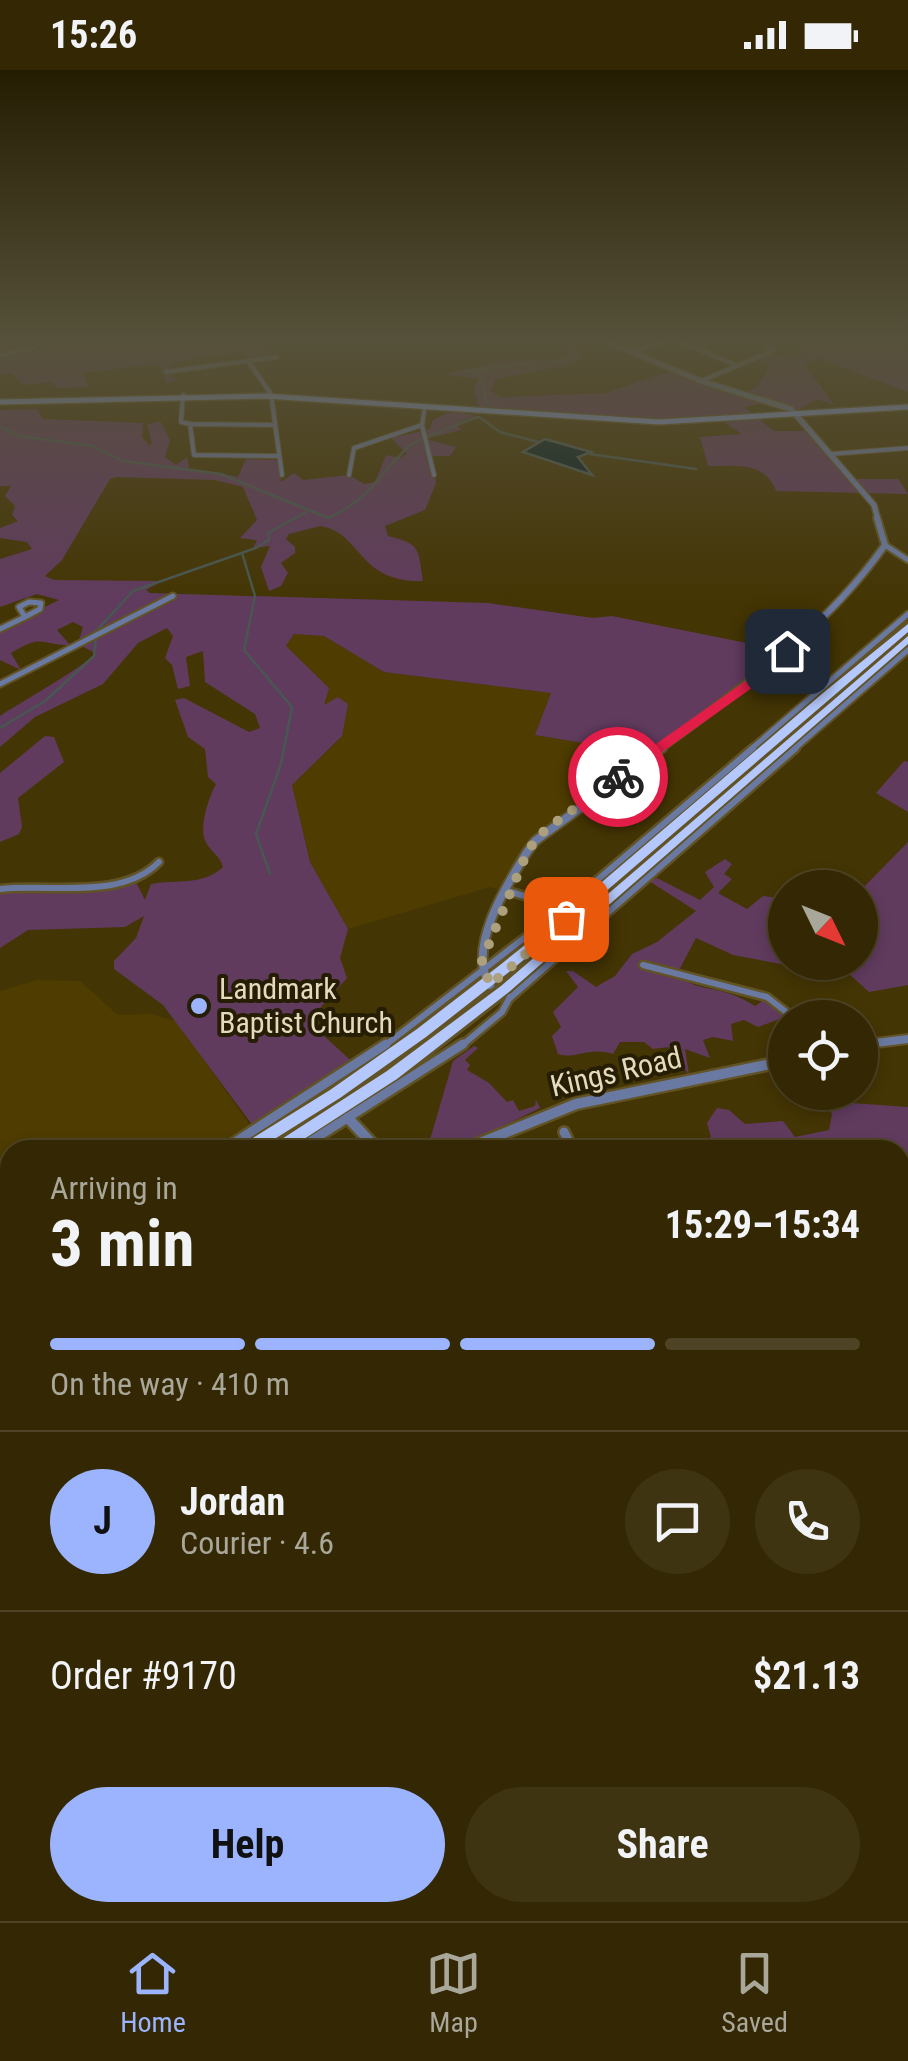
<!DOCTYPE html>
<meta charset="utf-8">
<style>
:root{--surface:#332803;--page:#3e3412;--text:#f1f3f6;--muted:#a9a69a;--line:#4e4425;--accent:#9bb4fd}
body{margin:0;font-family:"Roboto Condensed",sans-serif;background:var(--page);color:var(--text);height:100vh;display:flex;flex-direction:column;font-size:38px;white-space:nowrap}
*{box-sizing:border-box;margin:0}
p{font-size:32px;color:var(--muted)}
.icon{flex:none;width:55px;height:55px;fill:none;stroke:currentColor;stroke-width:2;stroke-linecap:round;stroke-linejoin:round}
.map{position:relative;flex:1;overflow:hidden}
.side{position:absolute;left:0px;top:1070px;width:910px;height:782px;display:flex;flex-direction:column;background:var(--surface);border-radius:30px 30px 0 0;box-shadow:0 5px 15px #0003,0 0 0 2px var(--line)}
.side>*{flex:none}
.needle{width:65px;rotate:133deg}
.buttons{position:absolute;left:768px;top:800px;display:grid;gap:20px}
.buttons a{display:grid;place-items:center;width:110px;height:110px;border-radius:50%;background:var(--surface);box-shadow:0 5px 15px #0003,0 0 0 2px var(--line);font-size:50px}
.pin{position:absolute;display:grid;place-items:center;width:85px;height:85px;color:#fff;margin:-42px;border-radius:20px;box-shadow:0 5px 15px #0006}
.courier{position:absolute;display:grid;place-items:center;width:100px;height:100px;margin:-50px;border:8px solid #e11d48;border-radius:50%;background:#fff;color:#222;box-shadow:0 2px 12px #0007}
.summary em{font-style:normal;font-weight:700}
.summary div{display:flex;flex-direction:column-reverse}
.summary{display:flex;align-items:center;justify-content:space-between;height:170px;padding:0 50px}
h1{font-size:65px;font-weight:700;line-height:75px}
.bar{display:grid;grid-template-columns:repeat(4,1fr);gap:15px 10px;align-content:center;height:120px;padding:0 50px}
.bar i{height:12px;border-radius:8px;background:var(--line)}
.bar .selected{background:var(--accent)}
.bar p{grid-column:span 4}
.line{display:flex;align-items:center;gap:25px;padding:0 50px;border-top:2px solid var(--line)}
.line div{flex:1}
.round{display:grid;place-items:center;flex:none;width:105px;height:105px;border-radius:52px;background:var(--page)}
.cta{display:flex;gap:20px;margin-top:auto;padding:20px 50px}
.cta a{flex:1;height:115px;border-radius:60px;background:var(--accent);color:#111;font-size:40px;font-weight:700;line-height:115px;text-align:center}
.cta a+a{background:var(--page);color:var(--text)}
.status{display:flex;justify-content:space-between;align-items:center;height:70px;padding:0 50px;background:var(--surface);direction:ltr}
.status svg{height:28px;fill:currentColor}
.tab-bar{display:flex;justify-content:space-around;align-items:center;height:140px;border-top:2px solid var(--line);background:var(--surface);font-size:28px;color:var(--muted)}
.tab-bar a{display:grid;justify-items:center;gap:5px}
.tab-bar .selected{color:var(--accent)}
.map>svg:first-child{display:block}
.built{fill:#4e3c01}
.green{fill:#603b5e}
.water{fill:#041f23;stroke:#485751;stroke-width:2.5}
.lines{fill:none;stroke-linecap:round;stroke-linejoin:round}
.stream{stroke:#485751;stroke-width:2.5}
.minor-far3-casing{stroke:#615325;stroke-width:6}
.minor-far2-casing{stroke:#615325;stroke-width:9}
.minor-far1-casing{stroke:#615325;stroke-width:11}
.minor-casing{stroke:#615325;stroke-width:14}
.tertiary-far4-casing{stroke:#615325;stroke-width:8}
.tertiary-far3-casing{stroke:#615325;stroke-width:10}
.tertiary-far2-casing{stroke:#615325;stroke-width:12}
.tertiary-far1-casing{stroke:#615325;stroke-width:15}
.tertiary-casing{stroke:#615325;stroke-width:19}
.secondary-far1-casing{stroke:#615325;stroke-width:8}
.secondary-casing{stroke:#615325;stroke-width:20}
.trunk-casing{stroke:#615325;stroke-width:6}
.minor-far3{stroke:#6a79a1;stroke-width:4}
.minor-far2{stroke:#6a79a1;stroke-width:5}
.minor-far1{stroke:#6a79a1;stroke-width:6}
.minor{stroke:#6a79a1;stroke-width:9}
.tertiary-far4{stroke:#6a79a1;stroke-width:5}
.tertiary-far3{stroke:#6a79a1;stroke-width:6}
.tertiary-far2{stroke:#6a79a1;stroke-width:8}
.tertiary-far1{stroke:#6a79a1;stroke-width:10}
.tertiary{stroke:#6a79a1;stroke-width:14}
.secondary-far1{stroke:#869ddd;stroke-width:5}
.secondary{stroke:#869ddd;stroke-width:15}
.trunk{fill:#b4c8fd;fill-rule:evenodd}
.route{fill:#e11d48}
.done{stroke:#ada07c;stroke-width:10;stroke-dasharray:0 18}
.poi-dot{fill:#9bb4fd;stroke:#261d05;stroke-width:4}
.labels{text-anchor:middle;stroke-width:8;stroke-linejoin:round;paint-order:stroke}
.poi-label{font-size:30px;fill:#e5dabc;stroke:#261d05;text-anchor:start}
.street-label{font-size:30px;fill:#e5dabc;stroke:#261d05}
</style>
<div class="status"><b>15:26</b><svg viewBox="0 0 49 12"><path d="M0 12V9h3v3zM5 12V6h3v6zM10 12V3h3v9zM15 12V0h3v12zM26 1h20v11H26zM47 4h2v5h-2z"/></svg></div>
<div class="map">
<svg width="908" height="1851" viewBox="0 0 908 1851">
<rect width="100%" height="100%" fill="#443504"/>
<!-- built -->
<path class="built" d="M294,564l30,2 60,36 168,21 -16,42 114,19 -115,87 -27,50 -18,-4 -142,42 -38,-67 -18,-77 50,-49 -56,-90z
M37,910l43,1 38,34 33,-1 25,7 76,107 -35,22h-207v102l-5,2 -5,-5v-258z"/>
<!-- green -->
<path class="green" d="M0,270h265l2,18 -11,2 -19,-8 -63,10 -4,4 6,15 -9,2 -8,-19 -77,9 7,14 -31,1 -7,-6 -27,3 -13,-12 -11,1z
M572,270h37l-30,6 1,12 -7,6 -77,15 -6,12 11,6 105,-4 68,-23 69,24 15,-8 12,-21 -15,-7 10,-4 37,5 -3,-11 -12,-8h55l12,5 38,-5 16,11v41l-90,-34 -13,7 29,40 -17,-6 -18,11 -31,-8 -24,5 30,24h36l43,48h45l10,15 -132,-3c-11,-30 -40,-25 -68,-25l-8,-29 42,-3 -21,-14 -62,2 -179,-11 -6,-21 4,-11 -33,-5 57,-13 60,-2 7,-4 -10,-12z
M37,339l6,10 100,4 -1,14 7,9 3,-3 -5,-18 13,-4 10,19 -5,17 11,8 11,-8 2,11 49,9 8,-18 34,1 1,22 13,-9 9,7 46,-5 15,9 11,-2 11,-27 14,3 7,-4 -16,-16 39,-9 3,-9 18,-9 25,5 -20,7 5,7 -36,9 31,8 -6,9h-18l4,27 -11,27 -40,16 3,10c34,8 30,14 35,45 -66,2 -61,-49 -103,-55l-31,8 -3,5 9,8v6l-14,10 7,10 -7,13 -12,5 -8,-24 9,-21 -17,2 4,-8 -17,-2 17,-18 -14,-33 -28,-7 -98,-3 -7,2 -48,81 -17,16 9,4 108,1 -16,9 4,3 338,10 105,15 19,-2 175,35 -137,103 -115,-19 16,-42 -167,-21 -60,-36 -30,-2 -8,12 43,42 -5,17 14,-8 10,7 -6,32 -50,49 18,77 38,67 -8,29 7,20 -35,39 2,10 43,39 -100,65 -94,-126 -49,-36v-8l22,-23 8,-22 -19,11 -97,3 -28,18v-59l136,-7 9,18 6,-16c26,-5 52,2 72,-17 -3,-12 -14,-16 -18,-27 -6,-14 4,-43 11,-56l-8,-7 -3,-28 -17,-12 -13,-37 9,-2 65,34 11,-4 -5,-14 -50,-32 -2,-31 -17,6 4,29 -12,3 -6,-24 -7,-7 8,-22 -6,-8 -29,15 -35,41 -68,33 -35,30v-31c16,-11 91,-53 95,-63l-17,-9 5,-17 -10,-5 -16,8 13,15c-30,0 -27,-12 -59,8l10,17 -21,-10v-31l59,-29 -22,-6 -37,13v-48l32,-10 -5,-7 -27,-4v-10l18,-7 -6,-6 3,-9 -10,-10 6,-10h-11v-76z
M45,666l9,1 10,25 -46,36 4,29 -3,7 -19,8v-69z
M904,691l4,1v50l-32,-19z
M908,772v143l-39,7 -32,-29 23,-1v-71z
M725,789l7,5 -8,10 8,5 -14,14 29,16 16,-13 22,3v63l31,1 -8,6 -75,-14 -37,-17 -20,38c26,17 47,9 79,30l9,-6 24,16 -30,11 -14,-7 -13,4 2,17 -20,-4 -10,3 7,18 -25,-9 4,26 -20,-28 -16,2 -9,-7h-24l-7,12c-25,-8 -38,6 -55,0l-6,-18 9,-9 -8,-15 25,-25 -12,-16h7l23,16 19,-11 17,-22 25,-12 39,-31 -47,-30 8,-3 43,22 14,-13 -9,-15z
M474,976l9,4 -5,-2 -13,12 5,5 -3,5 22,13 18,19 6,-2 6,11 16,-5 1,-6 4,8 -86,42h-27l26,-89z
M830,1023h9l12,10 57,4v121l-8,-2v-76h-222l33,-13 -4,-14 10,-15 12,2 16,14 38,-3 12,16 34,-7 3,-16 -7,-12z
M900,1665h8v186h-250l-14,-8 256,-1z"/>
<!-- water -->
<path class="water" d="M545,369l46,13 -13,5 14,18 -69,-23z"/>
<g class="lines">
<!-- stream -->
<path class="stream" d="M0,294l77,-24
M487,336l-5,-27 -17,-8 103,-12 6,-4 -4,-10 14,-5
M2,358l17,8 74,10 30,15 98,13 107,44c42,-19 49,-41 80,-71 5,-6 60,-27 71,-30l21,15 38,10
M590,384l106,15
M242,483l13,43 -11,54 48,57 -11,57 -25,70 14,40
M96,561l37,-40 123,-43 13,-8 -1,-7 38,-21
M0,658l45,-27 49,-45 2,-18
M900,1111h8"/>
<!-- minor-far3 casing -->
<g class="minor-far3-casing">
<path id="minor-far3" d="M676,270l58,24
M631,282l37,-12
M0,285l34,-7 6,-8
M248,291l23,33 11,81
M166,302l111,-15
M701,311l74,-31 -16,-10
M183,325l-2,27 9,2
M425,336l-3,19 12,50
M190,354l4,31 85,1
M190,354l85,1
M831,384l77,-6
M349,405l5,-27 68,-23"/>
</g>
<!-- minor-far2 casing -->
<g class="minor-far2-casing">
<path id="minor-far2" d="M885,475l23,15
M29,532l12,1 -1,6 -15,8 -6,-10z
M0,559l25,-12
M0,614l173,-88
M750,680l158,-136
M793,680l115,-100"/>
</g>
<!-- minor-far1 casing -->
<g class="minor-far1-casing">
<path id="minor-far1" d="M0,819c50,-6 120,12 159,-27
M508,821l53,16
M643,895l124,32 27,21
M510,928l286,-250
M383,977l193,-149 177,-150
M460,977l42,-35 8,-15"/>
</g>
<!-- minor casing -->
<g class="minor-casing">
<path id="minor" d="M564,1062l9,18
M223,1080l163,-106
M297,1080l166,-106
M900,1201l8,7
M900,1290l8,-2"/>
</g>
<!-- tertiary-far4 casing -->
<g class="tertiary-far4-casing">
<path id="tertiary-far4" d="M604,270l97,41 90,28 83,96 4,15"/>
</g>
<!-- tertiary-far3 casing -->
<g class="tertiary-far3-casing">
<path id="tertiary-far3" d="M658,680c82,-60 168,-121 227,-205l-8,-27"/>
</g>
<!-- tertiary-far2 casing -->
<g class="tertiary-far2-casing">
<path id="tertiary-far2" d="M490,915c-24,-36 17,-101 37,-133l8,-11 127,-93
M860,975l48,-6"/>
</g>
<!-- tertiary-far1 casing -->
<g class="tertiary-far1-casing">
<path id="tertiary-far1" d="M860,975l4,-1
M348,1048l30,32
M463,1080l113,-46 209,-43"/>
</g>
<!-- tertiary casing -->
<g class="tertiary-casing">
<path id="tertiary" d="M54,1851l14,-9"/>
</g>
<!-- secondary-far1 casing -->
<g class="secondary-far1-casing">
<path id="secondary-far1" d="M0,332l266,-6 393,26 249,-15"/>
</g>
<!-- secondary casing -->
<g class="secondary-casing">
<path id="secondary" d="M0,1367l10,19
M101,1842v9"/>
</g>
<!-- trunk casing -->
<g class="trunk-casing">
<path id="trunk" d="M908,554v8l-318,273 -81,67 -83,65 -86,61 -83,52h-19l2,-4 90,-56 87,-61 83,-64 82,-66 241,-206z
M908,566v8l-399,348 -112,87 -110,71h-18l2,-4 116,-75 114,-85z
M10,1197v15l-10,4v-15z
M10,1214v14l-10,4v-14z"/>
</g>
<!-- minor-far3 -->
<use href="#minor-far3" class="minor-far3"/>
<!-- minor-far2 -->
<use href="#minor-far2" class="minor-far2"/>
<!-- minor-far1 -->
<use href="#minor-far1" class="minor-far1"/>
<!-- minor -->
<use href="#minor" class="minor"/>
<!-- tertiary-far4 -->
<use href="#tertiary-far4" class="tertiary-far4"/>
<!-- tertiary-far3 -->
<use href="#tertiary-far3" class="tertiary-far3"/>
<!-- tertiary-far2 -->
<use href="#tertiary-far2" class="tertiary-far2"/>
<!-- tertiary-far1 -->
<use href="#tertiary-far1" class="tertiary-far1"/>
<!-- tertiary -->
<use href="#tertiary" class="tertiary"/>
<!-- secondary-far1 -->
<use href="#secondary-far1" class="secondary-far1"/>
<!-- secondary -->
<use href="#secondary" class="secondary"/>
<!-- trunk -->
<use href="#trunk" class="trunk"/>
</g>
<!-- sky -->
<linearGradient id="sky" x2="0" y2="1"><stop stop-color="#251d02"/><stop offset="0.51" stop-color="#56513a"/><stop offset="1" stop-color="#56513a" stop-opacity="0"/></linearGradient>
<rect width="908" height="529" fill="url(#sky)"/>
<!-- route -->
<path class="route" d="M783,578l10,3 -37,34 -133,95h-10v-6l134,-94z"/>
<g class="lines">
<!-- done -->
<path class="done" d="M566,849l-76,66 -8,-24 46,-111 17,-20 73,-53"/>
</g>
<!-- markers -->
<circle class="poi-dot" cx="199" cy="936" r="10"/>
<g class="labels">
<!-- poi labels -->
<g class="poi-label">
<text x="219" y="929">Landmark<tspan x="219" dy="34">Baptist Church</tspan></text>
</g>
<!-- street labels -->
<g class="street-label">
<text transform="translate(616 1002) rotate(-13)" y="10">Kings Road</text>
</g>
</g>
</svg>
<div class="buttons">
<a><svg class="needle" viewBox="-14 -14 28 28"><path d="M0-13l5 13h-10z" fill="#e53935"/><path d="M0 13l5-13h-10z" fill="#a9a69a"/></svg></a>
<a><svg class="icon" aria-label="locate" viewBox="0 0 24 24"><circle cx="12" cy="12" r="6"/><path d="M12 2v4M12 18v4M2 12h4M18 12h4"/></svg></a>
</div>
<div class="pin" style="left:566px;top:849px;background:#ea580c"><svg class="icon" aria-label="bag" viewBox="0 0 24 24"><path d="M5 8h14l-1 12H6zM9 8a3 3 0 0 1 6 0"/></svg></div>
<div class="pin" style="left:787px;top:581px;background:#1f2937"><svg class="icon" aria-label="home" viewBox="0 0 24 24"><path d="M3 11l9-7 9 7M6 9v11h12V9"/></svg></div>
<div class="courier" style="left:618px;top:707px"><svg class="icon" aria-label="bike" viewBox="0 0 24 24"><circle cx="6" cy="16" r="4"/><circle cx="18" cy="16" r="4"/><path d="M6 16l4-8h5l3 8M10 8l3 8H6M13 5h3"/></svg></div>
<section class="side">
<div class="summary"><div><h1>3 min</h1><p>Arriving in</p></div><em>15:29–15:34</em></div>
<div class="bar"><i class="selected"></i><i class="selected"></i><i class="selected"></i><i></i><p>On the way · 410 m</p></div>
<div class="line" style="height:180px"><b class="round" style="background:var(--accent);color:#111">J</b><div><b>Jordan</b><p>Courier · 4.6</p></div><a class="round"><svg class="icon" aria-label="chat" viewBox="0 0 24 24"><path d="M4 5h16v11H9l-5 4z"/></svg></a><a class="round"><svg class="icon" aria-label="phone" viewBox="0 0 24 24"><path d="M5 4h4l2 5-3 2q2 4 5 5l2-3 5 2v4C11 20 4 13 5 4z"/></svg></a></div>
<div class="line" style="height:130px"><div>Order #9170</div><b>$21.13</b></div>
<div class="cta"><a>Help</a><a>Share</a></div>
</section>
</div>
<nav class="tab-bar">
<a class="selected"><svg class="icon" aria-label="home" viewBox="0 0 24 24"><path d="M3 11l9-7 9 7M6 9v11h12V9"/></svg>Home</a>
<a><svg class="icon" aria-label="map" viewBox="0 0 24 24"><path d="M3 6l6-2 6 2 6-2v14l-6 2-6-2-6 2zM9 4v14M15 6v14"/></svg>Map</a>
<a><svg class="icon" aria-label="saved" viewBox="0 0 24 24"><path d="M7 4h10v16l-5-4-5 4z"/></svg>Saved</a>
</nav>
